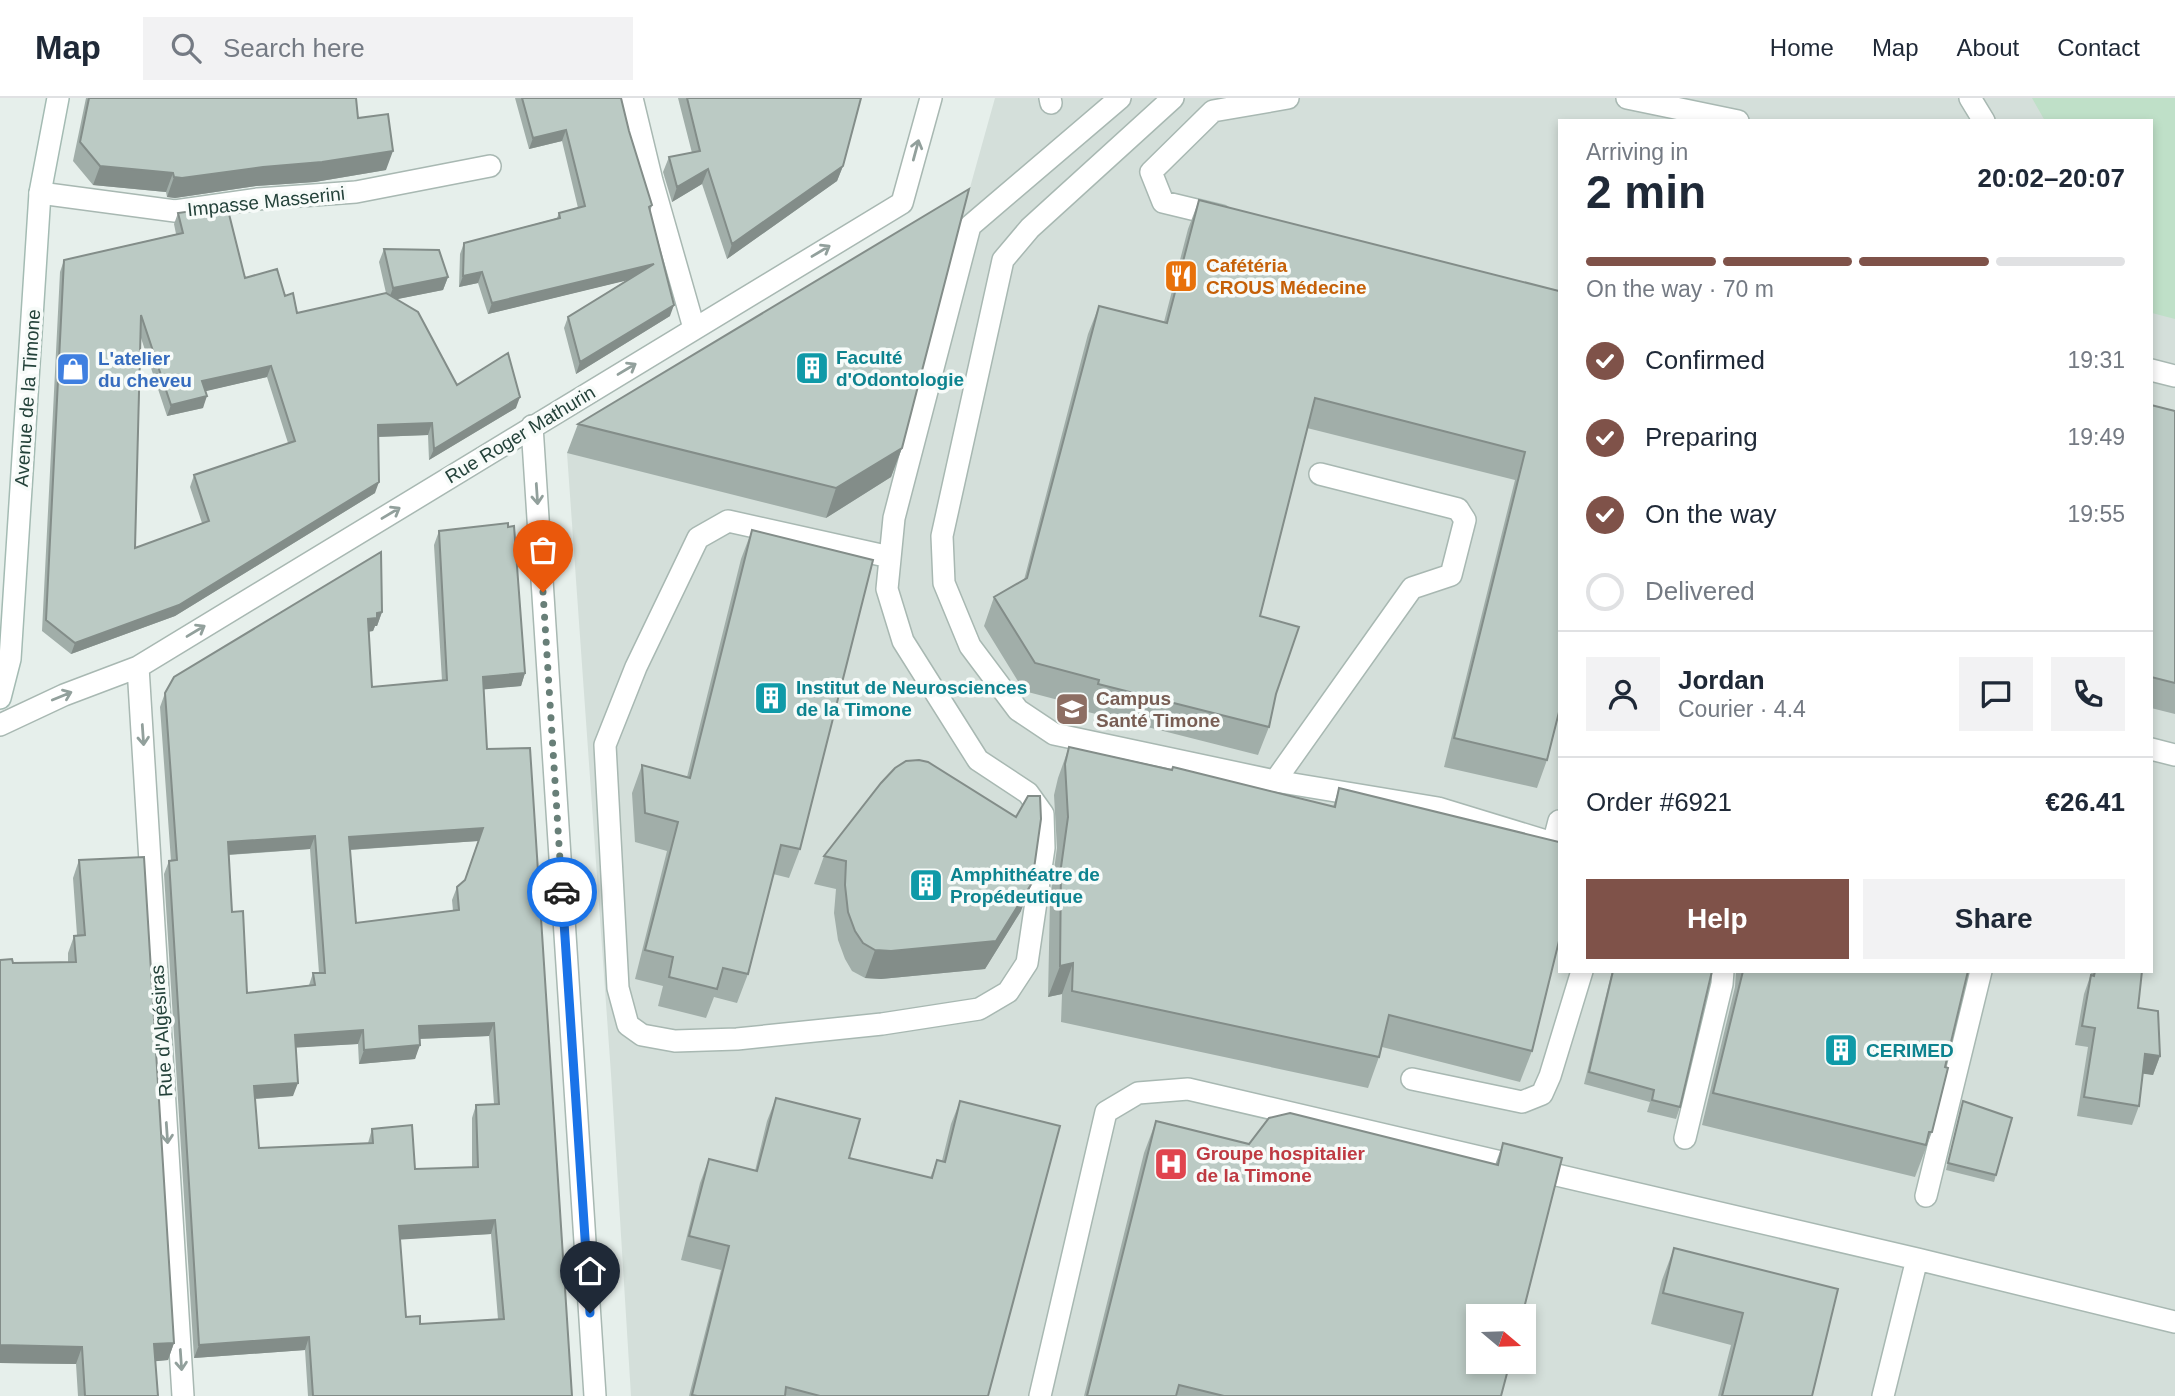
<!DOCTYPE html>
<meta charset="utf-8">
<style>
:root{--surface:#fff;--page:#f2f2f3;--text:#1f2937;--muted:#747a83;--line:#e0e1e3;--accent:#7f5249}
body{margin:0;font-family:Helvetica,sans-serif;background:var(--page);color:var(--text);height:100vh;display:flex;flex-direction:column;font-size:26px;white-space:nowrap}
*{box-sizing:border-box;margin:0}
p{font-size:23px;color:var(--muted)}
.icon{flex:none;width:38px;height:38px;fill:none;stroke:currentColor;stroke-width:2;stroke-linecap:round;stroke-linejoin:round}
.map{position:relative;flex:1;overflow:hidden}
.panel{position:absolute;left:1558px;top:21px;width:595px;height:854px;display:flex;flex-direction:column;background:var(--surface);border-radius:0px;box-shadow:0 4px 10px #0003}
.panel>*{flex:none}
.needle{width:46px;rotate:109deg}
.fabs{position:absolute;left:1466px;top:1206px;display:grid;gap:14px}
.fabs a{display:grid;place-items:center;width:70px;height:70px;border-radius:0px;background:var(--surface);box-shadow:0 4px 10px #0003;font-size:35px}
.pin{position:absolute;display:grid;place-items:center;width:60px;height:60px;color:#fff;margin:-72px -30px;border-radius:50% 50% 50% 0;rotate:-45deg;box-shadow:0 0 7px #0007}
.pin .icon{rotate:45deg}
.courier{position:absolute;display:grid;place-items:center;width:70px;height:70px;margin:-35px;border:5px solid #1a73e8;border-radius:50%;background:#fff;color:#222;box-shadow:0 2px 9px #0007}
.head em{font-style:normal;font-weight:800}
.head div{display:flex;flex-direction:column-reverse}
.head{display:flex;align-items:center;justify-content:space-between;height:119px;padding:0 28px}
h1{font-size:46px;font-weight:800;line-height:52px}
.bar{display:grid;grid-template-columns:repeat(4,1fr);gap:10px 7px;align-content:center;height:84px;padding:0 28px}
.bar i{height:9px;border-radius:5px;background:var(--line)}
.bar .active{background:var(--accent)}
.bar p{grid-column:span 4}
.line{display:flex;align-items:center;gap:18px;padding:0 28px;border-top:2px solid var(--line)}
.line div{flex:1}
.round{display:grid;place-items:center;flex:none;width:74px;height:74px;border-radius:0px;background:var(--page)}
ol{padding:0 28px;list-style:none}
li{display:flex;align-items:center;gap:21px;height:77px}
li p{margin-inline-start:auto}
li .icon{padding:7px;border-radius:50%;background:var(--accent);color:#fff;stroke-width:4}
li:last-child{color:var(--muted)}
li i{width:38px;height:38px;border:4px solid var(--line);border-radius:50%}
.cta{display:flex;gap:14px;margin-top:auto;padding:14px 28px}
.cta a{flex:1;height:80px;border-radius:0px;background:var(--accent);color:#fff;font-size:28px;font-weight:800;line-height:80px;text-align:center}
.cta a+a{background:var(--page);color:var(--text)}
header{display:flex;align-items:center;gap:42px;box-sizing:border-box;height:98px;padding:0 35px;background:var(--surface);border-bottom:2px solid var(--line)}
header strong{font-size:33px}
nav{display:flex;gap:38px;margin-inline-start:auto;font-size:24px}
.search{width:490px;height:63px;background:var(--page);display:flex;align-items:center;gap:18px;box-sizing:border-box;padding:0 24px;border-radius:0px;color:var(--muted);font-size:26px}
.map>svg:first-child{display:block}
.built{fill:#d4dfda;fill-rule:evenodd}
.green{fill:#bfe0c8}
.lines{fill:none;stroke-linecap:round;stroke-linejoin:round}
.lane-casing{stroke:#a8b8b2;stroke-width:24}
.street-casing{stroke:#a8b8b2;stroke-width:24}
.secondary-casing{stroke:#a4bbb3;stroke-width:24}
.lane{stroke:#fff;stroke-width:21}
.street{stroke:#fff;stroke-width:21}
.secondary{stroke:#fff;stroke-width:21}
.wall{fill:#a1aea9;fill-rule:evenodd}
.shaded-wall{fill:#838d89}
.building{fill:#bbcac4;stroke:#838d89;stroke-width:2;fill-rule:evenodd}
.oneway{stroke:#92a09c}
.done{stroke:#687f78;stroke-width:7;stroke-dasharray:0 12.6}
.route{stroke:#1a73e8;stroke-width:9}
.labels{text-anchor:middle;stroke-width:7;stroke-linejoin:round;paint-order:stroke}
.street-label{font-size:19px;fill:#24423a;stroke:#f7fbf9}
.food-label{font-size:19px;font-weight:bold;fill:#c56008;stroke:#f7fbf9;text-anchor:start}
.culture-label{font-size:19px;font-weight:bold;fill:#0d838f;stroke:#f7fbf9;text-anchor:start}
.shop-label{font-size:19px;font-weight:bold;fill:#366cbe;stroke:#f7fbf9;text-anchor:start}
.education-label{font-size:19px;font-weight:bold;fill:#785e54;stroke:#f7fbf9;text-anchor:start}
.health-label{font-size:19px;font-weight:bold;fill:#be3a42;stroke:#f7fbf9;text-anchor:start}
</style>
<header>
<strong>Map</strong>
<div class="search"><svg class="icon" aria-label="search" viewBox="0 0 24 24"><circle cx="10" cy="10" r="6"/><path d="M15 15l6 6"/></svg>Search here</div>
<nav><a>Home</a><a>Map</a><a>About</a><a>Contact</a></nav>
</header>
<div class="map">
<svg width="2175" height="1298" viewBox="0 0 2175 1298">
<rect width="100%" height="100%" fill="#e6efeb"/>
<!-- built -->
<path class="built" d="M995,0h1180v1298h-1544l-20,-322 -44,-621 382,-230 15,-14zM1559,23h592v850h-592zM1479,1218h45v46h-45z"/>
<!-- green -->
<path class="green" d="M2032,0h143v221l-23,-6 -1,-3v-189h-106z"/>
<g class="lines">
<!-- lane casing -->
<g class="lane-casing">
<path id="lane" d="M632,0l20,83 42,147
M1050,0l1,5
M1173,0l-143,130 -27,32 -61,276 2,47 26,63 48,64 36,24 221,47 163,27 121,37
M1627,0l111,23
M1970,0l14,23
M1221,118l-58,-14 -12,-30 62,-61 75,-13
M2151,272l24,6
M890,459l-162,-36 -30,17 -62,129 -31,78 13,243 10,37 14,10 33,6 62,-2 145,-15 97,-15 29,-17 19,-29 17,-115 -1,-34 -15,-21 -50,-33 -75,-119 -16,-52 7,-71 76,-292 150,-128
M2151,651l24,6
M1275,683l137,-193 39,-13 14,-55 -7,-11 -138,-35
M1553,746l6,-23
M1412,981l110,23 20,-8 8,-18 32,-105
M1685,1040l37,-154 1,-13
M1926,1098l55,-225
M1040,1298l66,-284 32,-19 50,-4 729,170
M1883,1298l34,-137 258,63"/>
</g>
<!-- street casing -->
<g class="street-casing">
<path id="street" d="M40,95l135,18 83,-12 98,-7 134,-26
M532,328l63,970
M138,569l45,729
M0,627l64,-30 74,-28 764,-464 29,-105"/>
</g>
<!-- secondary casing -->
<g class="secondary-casing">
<path id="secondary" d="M0,600l10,-39 30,-466 18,-95"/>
</g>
<!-- lane -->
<use href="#lane" class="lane"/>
<!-- street -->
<use href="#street" class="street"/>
<!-- secondary -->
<use href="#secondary" class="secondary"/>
</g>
<!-- wall -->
<path class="wall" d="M86,0h270l2,20 28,52 -71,12 -59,4 -81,12 -8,-1 -1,-5 -73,-7 -20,-24z
M515,0h106l8,33 23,74 -2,7 20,104 -94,58 -12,-46 4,-11 59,-37 -139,34 -10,-31 -19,4 1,-33 4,-11 93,-25 2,-5 19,-5 -16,-67 -33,8z
M678,0h183l-18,68 -6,15 -110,78 -25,-75 -30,18 -9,-30 6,-15 23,-4z
M1199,102l360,91 -12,469 -10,28 -93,-21 71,-287 -208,-52 -47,188 16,78 -7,33 -11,28 -170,-43 1,-4 -65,-17 -40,-65 10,-29 30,-17 64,-246 11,-28 65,16 24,-93z
M178,115l67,65 40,18 12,17 89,-20 -7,-31 5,-13 64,28 -5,13 -46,9 60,86 59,23 -87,52 -1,-25 -50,2 -3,56 -200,123 -104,38 -29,-23 18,-359 4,-12 112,-26 -2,-10zM141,240l26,78 36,-8 2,-17 62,-14 21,66 -94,32 -4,12 12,36 -67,25z
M2151,307l24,6v303l-24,-6z
M578,326l324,24 -11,29 -65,41 -259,-65z
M752,432l48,319 -11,29 -16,-4 -25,100 -11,29 -23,-6 -8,21 -48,-12 5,-20 -28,-7 32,-128 -32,-9 -3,-49 10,-28 45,12 54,-218z
M439,433l86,142 -4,13 -38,3 4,60 85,647h-264l-3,-46 -111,8 -30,-484 5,-13h2l-11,-154 5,-14 217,-81 -5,14h-2l-2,5 -5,1 4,55 70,-6 -8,-136zM478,743l-13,39 -8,7 -5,13 1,11 -97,12 -6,-73zM310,751l9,124h-6l-4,12 -62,8 -15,-81 -3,-57zM489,938l5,68 -18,1 -4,13v49l-57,2 -43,-40 -4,14 -109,5 -4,-49 38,-3 3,-49 62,-3 1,20 56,-5 5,-20zM491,1136l7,85 -78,5 -14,-7 -6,-78z
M1069,649l103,22 1,-2 160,40 6,-19 193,263 -12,31 -138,-35 -3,10 -11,31 -307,-66 1,-28 -14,3 2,-98 7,-51 -3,-53 4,-17z
M928,664l93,149 -36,58 -104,10 -16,-1 -13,-7 -7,-12 -7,-19 -4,-27 2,-24 -22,-5 10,-28z
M79,762l95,483 -6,17 -13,1 3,35h-80l-2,-32 -76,-1v-403l13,3 55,-1v-9l6,-17 3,-1 -4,-57z
M1612,873h100l-32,136 -4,12 -29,-7 3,-10 -66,-18z
M1736,873h232l-23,96 -13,65 -17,45 -213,-52 33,-138z
M2092,873h50l-4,37 22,48 -7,19 -10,-2 -4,33 -7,19 -55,-9 11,-69 -13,-2 9,-51z
M776,1000l73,60 81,20 7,-18 5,1 9,-37 9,-23 28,295h-299l32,-126 -40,-10 19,-77 9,-24 46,12 12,-50z
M1963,1003l33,74 -2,7 -48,-12z
M1156,1023l93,23 246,21 8,-22 -2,253h-417l60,-243z
M1674,1150l164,41 -26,107h-94l13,-51 -80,-21 11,-44z"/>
<!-- shaded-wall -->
<path class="shaded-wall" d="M566,32l-4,11 -33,8 4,-11z
M393,53l-7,19 -71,12 -59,4 -81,12 -8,-1 7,-20z
M100,68l73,7 -7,19 -73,-7z
M843,68l-6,15 -110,78 5,-15z
M708,71l-6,15 -30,18 5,-15z
M654,166l-5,11 -161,39 4,-11z
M482,174l-4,11 -19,4 4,-11z
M448,179l-5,13 -55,11 5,-13z
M674,207l-4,11 -94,58 4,-12z
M271,268l-4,11 -69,16 4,-12z
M207,298l-4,12 -36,8 4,-11z
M520,299l-4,11 -87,52 5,-11z
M432,325l-4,12 -54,2 4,-12z
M902,350l-11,29 -65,41 10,-30z
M379,384l-4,11 -200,123 -104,38 4,-11z
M382,514l-5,14h-2l-2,5 -10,1 5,-13 9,-6z
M525,575l-4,13 -43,4 5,-13z
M483,730l-5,13 -133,9 4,-13z
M315,738l-5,13 -87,6 5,-13z
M1032,785l-11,28 -36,58 -104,10 -16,-1 10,-28z
M1073,865l-11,31 -14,3 12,-31z
M494,925l-5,13 -75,3 5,-13z
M363,932l-5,14 -68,4 5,-13z
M420,947l-5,14 -56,5 5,-14z
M2145,956l15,2 -7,19 -15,-2z
M298,985l-5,13 -44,3 5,-13z
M495,1122l-4,14 -97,6 5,-14z
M309,1239l-4,13 -111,8 5,-13z
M174,1245l-6,17 -20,2 6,-18z
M0,1247l82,2 -6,17 -76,-1z"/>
<!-- building -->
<path class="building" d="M89,0h267l2,20 30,-4 5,37 -71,11 -59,5 -81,11 -8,-1 -1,-4 -73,-7 -20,-24z
M522,0h99l8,33 23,74 -3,2 25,98 -94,57 -12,-45 86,-53 -162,39 -10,-31 -19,4 1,-33 96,-25 -1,-5 26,-7 -19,-76 -33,8z
M687,0h174l-18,68 -111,78 -24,-75 -31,18 -8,-30 31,-6z
M969,91l-67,259 -66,40 -258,-64z
M1199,102l360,91v421l-12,48 -93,-22 71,-286 -210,-54 -55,218 39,11 -23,67 -7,33 -171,-43 1,-4 -64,-17 -41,-66 33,-19 72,-272 68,17z
M227,108l18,72 32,-9 8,27 8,-3 4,20 89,-20 32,19 39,73 51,-32 12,44 -86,52 -2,-26 -54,2 1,57 -200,123 -104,38 -29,-23 18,-360 119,-27 -5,-20zM141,217l30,90 36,-9 -5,-15 69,-15 24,75 -101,34 15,46 -74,27z
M384,151l55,1 9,27 -55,11z
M2151,307l24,6v272l-24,-6z
M508,425v4l6,-1 11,147 -42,4 4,72 43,-1 42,648h-259l-4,-59 -110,8 -30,-484 8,-1 -12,-167 9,-16 207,-125 1,60 -5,1v5l-9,1 4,68 75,-7 -8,-149zM483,730l-18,52 -8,7 2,23 -103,13 -7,-86zM315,738l10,137h-12l2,12 -68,8 -4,-82 -11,1 -4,-70zM494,925l5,81 -23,1 2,62 -63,2 -3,-44 -40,4 1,14 -114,5 -5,-62 44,-3 -3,-48 68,-5 1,20 56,-5 -1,-19zM495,1122l9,99 -84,5v-8l-14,1 -7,-91z
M752,432l121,30 -73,289 -19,-4 -33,129 -25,-6 -6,21 -48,-12 4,-20 -28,-7 33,-128 -33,-9 -3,-48 48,13z
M1069,649l103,23 1,-3 162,40 4,-19 220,54v99l-27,110 -143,-36 -10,42 -307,-66 1,-28 -13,3 1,-99 7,-50 -3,-53z
M919,662l9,2 88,55 12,-21h12l1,23 -9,64 -36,58 -105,10 -16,-1 -12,-7 -8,-12 -7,-19 -3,-27 1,-24 -22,-5 57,-73 14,-15 11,-7z
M144,759l30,486 -20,1 4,52h-73l-3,-49 -82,-2v-385l12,-1 1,4 63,-1 -2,-26 11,-1 -6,-75z
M1613,873h99l-32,136 -28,-7 2,-10 -65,-18z
M1743,873h225l-23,96 3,1 -16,64h-3l-3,13 -213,-52z
M2095,873h47l-4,37 20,3 2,45 -15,-2 -6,52 -55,-9 11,-69 -13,-2 9,-51 3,1z
M776,1000l84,21 -11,39 83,20 5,-18 8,2 15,-61 100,25 -72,270h-168l-34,-9 -1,9h-88l-5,-1 37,-149 -40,-10 20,-77 48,12z
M1963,1003l49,17 -16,57 -48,-12z
M1290,1015l208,52 5,-22 59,15 -40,158h-43v46h31l-9,34h-277l-45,-11 -3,11h-89l69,-275 93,23 20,-26z
M1674,1150l164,41 -26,107h-90l21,-83 -80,-20z"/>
<!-- one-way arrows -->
<defs><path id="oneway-shaft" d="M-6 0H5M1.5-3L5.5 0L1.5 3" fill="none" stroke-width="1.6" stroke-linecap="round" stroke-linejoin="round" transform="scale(1.75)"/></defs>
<g class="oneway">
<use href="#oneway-shaft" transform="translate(916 52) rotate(-75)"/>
<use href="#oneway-shaft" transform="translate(821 153) rotate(-31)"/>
<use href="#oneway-shaft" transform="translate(627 271) rotate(-31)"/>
<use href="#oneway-shaft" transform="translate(537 396) rotate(86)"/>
<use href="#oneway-shaft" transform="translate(391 415) rotate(-31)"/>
<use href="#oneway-shaft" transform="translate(196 533) rotate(-31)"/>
<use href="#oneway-shaft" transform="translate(62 598) rotate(-22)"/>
<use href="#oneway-shaft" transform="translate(143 637) rotate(86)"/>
<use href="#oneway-shaft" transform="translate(167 1035) rotate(86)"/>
<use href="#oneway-shaft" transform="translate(181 1262) rotate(86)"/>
</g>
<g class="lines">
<!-- done -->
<path class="done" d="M543,494l19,300"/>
<!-- route -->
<path class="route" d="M562,794l28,421"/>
</g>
<!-- icons -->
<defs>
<g id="restaurant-square" transform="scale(1.75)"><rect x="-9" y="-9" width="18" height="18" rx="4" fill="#e8710a" stroke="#f7fbf9"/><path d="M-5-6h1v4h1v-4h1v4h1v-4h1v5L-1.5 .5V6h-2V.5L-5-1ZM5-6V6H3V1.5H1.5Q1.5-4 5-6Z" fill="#fff"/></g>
<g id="building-square" transform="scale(1.75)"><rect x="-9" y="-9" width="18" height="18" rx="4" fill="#0f9aa8" stroke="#f7fbf9"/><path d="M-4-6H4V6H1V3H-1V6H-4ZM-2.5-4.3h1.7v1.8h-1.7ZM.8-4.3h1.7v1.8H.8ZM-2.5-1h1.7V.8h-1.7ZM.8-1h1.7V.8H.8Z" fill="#fff"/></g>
<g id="shop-square" transform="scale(1.75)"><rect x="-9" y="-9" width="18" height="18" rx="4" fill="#3f7fe0" stroke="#f7fbf9"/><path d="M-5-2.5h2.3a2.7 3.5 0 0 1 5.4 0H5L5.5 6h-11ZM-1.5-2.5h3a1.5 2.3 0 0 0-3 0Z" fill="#fff"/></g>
<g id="university-square" transform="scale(1.75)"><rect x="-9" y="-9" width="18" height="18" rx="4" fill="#8d6e63" stroke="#f7fbf9"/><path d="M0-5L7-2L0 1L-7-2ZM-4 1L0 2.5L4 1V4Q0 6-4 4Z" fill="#fff"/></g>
<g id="hospital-square" transform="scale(1.75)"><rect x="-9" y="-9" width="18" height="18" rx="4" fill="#e0444e" stroke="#f7fbf9"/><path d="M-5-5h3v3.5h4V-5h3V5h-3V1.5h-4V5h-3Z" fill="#fff"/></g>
</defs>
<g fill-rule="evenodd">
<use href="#restaurant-square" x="1181" y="178"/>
<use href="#building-square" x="812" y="270"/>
<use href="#shop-square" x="73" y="271"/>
<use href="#building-square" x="771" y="600"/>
<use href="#university-square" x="1072" y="611"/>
<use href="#building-square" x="926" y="787"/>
<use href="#building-square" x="1841" y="952"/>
<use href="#hospital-square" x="1171" y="1066"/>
</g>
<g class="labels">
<!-- street labels -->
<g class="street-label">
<text transform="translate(266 103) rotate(-6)" y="7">Impasse Masserini</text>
<text transform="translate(27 300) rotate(-86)" y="7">Avenue de la Timone</text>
<text transform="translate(520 336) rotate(-31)" y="7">Rue Roger Mathurin</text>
<text transform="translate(161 933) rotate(-94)" y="7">Rue d'Algésiras</text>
</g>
<!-- food labels -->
<g class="food-label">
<text x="1206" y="174">Cafétéria<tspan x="1206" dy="22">CROUS Médecine</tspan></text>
</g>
<!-- culture labels -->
<g class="culture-label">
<text x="836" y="266">Faculté<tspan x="836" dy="22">d'Odontologie</tspan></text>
<text x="796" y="596">Institut de Neurosciences<tspan x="796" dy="22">de la Timone</tspan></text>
<text x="950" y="783">Amphithéatre de<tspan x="950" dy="22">Propédeutique</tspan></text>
<text x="1866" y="959">CERIMED</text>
</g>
<!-- shop labels -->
<g class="shop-label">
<text x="98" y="267">L'atelier<tspan x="98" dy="22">du cheveu</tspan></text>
</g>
<!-- education labels -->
<g class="education-label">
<text x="1096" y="607">Campus<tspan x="1096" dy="22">Santé Timone</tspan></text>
</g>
<!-- health labels -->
<g class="health-label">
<text x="1196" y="1062">Groupe hospitalier<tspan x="1196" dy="22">de la Timone</tspan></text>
</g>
</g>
</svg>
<div class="fabs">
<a><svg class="needle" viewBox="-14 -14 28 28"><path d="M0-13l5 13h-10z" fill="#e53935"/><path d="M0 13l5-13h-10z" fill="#747a83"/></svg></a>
</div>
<div class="pin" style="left:543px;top:494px;background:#ea580c"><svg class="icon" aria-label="bag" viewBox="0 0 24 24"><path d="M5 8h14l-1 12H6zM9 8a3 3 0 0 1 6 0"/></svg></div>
<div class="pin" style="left:590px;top:1215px;background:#1f2937"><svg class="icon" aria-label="home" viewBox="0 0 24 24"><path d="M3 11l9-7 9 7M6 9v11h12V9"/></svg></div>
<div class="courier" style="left:562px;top:794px"><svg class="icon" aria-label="car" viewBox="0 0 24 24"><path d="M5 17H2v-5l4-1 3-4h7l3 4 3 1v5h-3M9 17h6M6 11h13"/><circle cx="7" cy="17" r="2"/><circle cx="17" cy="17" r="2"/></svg></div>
<section class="panel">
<div class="head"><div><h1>2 min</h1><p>Arriving in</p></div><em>20:02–20:07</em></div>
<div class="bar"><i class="active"></i><i class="active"></i><i class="active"></i><i></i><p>On the way · 70 m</p></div>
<ol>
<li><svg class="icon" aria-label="check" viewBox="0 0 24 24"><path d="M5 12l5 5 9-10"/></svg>Confirmed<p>19:31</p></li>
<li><svg class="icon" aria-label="check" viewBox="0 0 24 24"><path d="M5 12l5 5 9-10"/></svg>Preparing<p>19:49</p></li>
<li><svg class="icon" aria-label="check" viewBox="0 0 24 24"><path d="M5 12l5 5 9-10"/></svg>On the way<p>19:55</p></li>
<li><i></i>Delivered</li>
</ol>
<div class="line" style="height:126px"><a class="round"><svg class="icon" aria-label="person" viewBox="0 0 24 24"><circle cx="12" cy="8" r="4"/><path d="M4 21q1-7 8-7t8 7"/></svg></a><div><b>Jordan</b><p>Courier · 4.4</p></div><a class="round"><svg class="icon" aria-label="chat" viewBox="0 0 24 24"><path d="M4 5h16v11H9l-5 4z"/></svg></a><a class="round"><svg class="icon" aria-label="phone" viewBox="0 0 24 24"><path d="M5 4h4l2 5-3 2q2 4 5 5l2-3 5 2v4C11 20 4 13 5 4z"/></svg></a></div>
<div class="line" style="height:91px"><div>Order #6921</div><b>€26.41</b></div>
<div class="cta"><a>Help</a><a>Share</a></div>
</section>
</div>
